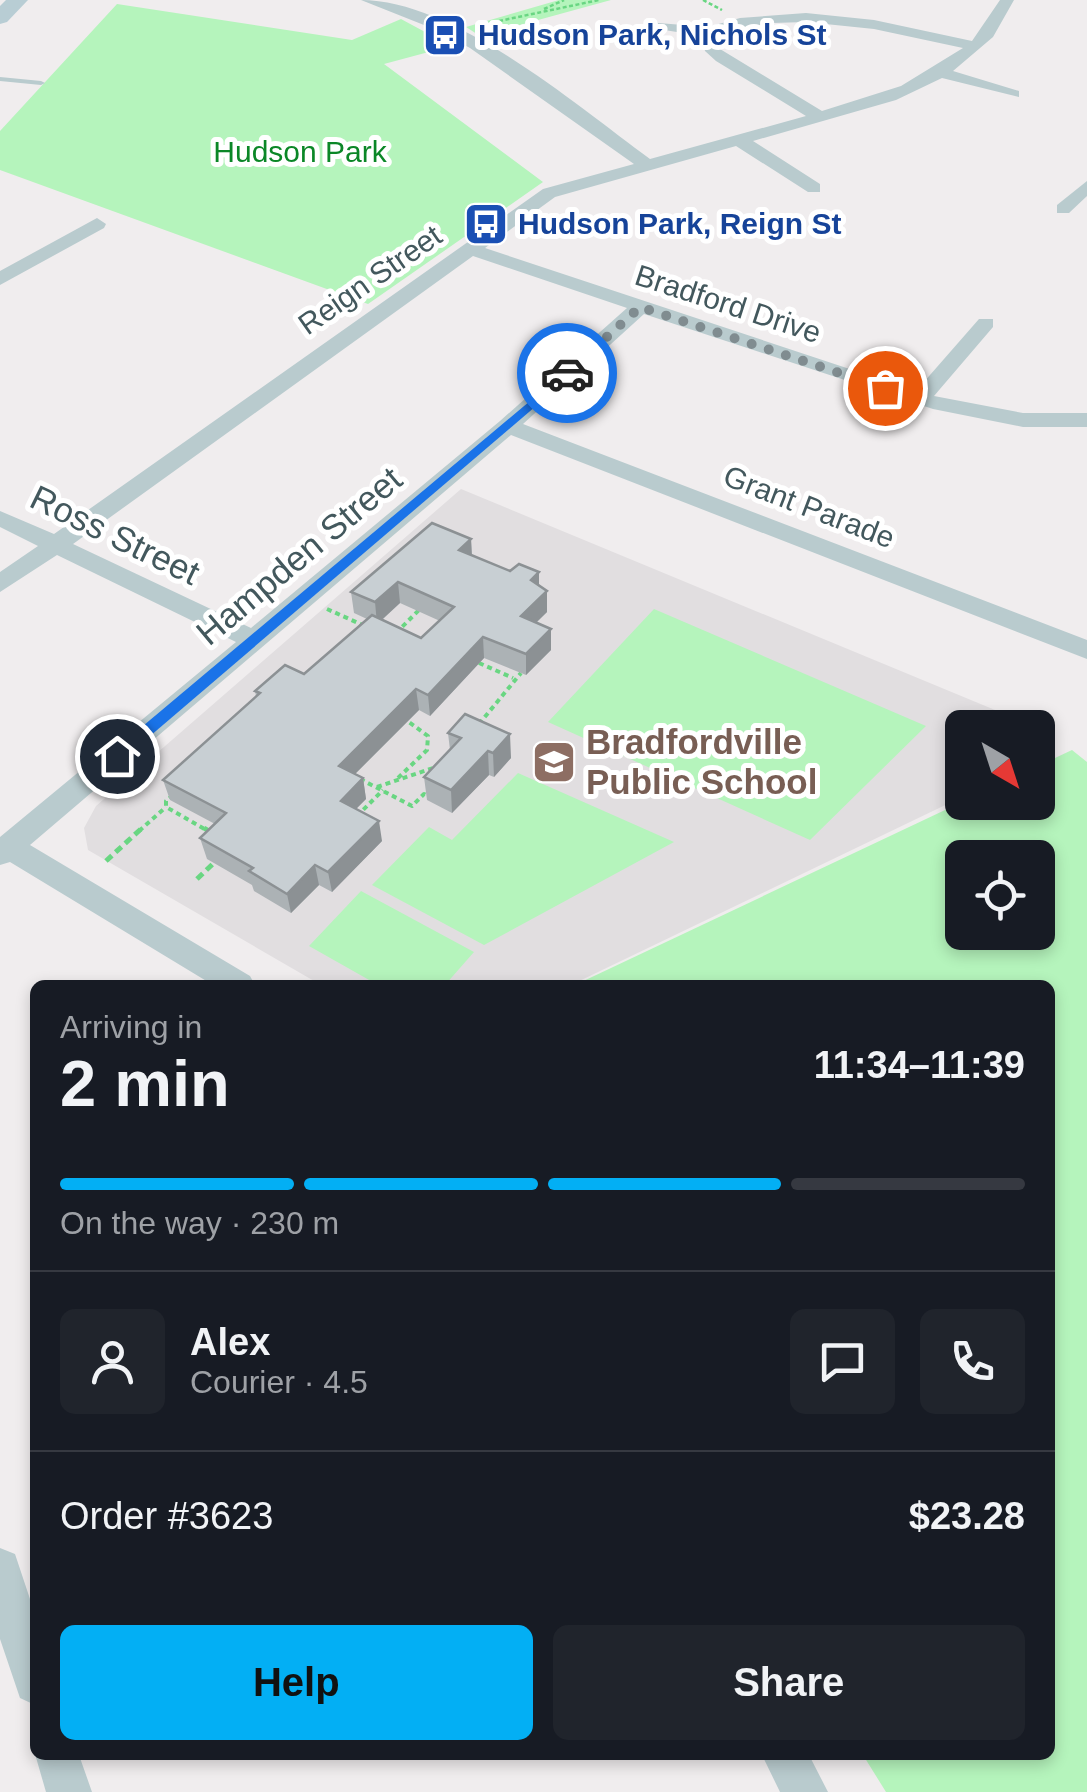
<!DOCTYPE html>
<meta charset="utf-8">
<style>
:root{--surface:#171b24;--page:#20242c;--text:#f1f3f6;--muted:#9ea1a6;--line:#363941;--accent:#03aff4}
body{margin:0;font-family:Helvetica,sans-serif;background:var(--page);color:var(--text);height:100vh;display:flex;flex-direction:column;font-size:38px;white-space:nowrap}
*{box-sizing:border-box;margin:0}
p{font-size:32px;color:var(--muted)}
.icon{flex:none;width:55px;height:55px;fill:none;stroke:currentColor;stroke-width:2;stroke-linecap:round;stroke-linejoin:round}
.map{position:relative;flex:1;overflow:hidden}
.drawer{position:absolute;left:30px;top:980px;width:1025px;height:780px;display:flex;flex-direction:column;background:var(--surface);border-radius:15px;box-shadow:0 5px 15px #0003}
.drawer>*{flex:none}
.needle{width:65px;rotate:141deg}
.buttons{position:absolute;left:945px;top:710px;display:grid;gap:20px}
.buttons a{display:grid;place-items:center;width:110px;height:110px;border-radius:15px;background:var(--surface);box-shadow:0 5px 15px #0003;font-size:50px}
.pin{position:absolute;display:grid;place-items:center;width:85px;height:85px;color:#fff;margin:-42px;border:5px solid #fff;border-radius:50%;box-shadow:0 2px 10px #0007}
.courier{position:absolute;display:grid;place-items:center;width:100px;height:100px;margin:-50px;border:8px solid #1a73e8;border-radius:50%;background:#fff;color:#222;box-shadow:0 2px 12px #0007}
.summary em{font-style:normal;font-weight:700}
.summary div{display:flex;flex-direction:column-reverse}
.summary{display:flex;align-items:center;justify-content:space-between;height:170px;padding:0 30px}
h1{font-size:65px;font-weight:700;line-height:75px}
.bar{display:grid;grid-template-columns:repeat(4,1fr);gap:15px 10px;align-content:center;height:120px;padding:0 30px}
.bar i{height:12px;border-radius:8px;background:var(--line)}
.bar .selected{background:var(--accent)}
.bar p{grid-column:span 4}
.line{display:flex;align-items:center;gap:25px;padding:0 30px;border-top:2px solid var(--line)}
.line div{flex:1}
.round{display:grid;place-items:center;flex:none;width:105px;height:105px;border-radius:15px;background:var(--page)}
.cta{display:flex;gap:20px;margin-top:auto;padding:20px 30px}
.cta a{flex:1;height:115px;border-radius:15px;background:var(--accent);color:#111;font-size:40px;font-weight:700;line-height:115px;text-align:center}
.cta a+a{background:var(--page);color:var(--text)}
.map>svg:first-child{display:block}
.education{fill:#e1dee0}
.green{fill:#b5f4bc;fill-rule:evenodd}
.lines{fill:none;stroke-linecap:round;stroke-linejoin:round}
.path-far2{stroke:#69d682;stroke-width:2.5;stroke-dasharray:4 2.5;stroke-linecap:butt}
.path-far1{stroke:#69d682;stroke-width:4;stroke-dasharray:5 4;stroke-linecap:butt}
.path{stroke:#69d682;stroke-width:5;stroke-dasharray:8 5;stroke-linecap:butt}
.lane{fill:#b9cbce;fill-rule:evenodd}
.street{fill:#b9cbce;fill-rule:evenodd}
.secondary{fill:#b8cdd4;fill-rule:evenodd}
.wall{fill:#acb2b5;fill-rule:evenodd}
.shaded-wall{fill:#8c9194}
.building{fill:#c8cfd3;stroke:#8c9194;stroke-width:2.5}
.route{fill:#1a73e8}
.done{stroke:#808c90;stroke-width:10;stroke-dasharray:0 18}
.labels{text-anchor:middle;stroke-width:10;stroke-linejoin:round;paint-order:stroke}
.far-transit-label{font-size:30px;font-weight:bold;fill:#164399;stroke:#fff;text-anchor:start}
.far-park-label{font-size:30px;fill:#0b8727;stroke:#fff}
.far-street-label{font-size:30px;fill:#43585d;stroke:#fff}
.street-label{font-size:35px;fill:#43585d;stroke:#fff}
.education-label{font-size:35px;font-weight:bold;fill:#785e54;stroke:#fff;text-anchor:start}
</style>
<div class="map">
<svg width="1087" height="1792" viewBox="0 0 1087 1792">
<rect width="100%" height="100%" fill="#f0edee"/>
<!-- education -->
<path class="education" d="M461,489l575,238 -74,1v69l-391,188h-250l-233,-135 -4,-22 12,-22z"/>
<!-- green -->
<path class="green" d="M559,0h52l-131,36 -14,-9z
M117,4l235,36 49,-21 50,27 -67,18 159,118 -175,122 -368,-134v-39z
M654,609l272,117 -116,114 -262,-118z
M1072,750l15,12v1030h-201l-23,-37h187v-770h-475l387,-183h76v-36zM962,858h76v74h-76z
M518,773l156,69 -190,103 -112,-60 57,-58 23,13z
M361,891l113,61 -29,33h-67l-69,-39z"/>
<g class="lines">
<!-- path-far2 -->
<path class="path-far2" d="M703,0l19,10
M544,9l20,-9
M480,25l119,-25"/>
<!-- path-far1 -->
<path class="path-far1" d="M327,609l40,18
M396,633l24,-24
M479,663l34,15
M479,724l42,-51
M398,778l29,-28 1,-14 -22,-16
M360,779l52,27 12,-12 6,3
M377,787l59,-20
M173,795l-7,6v6l42,24
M357,816l26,-26
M139,831l27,-24"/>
<!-- path -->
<path class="path" d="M204,828l8,5
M106,861l36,-33
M197,879l20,-19"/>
<!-- lane -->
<path class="lane" d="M0,77l41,4 4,2 -4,2 -41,-4z"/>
<!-- street -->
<path class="street" d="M361,0c93,0 215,105 289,159l156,-43 -90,-55 -11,-10 -3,-15 -44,-7v-6l50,4 32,-9 66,-5 68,7 98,21 28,-41h14l-21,37 -40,34 66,20v6l-77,-19 -46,22 -143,41 67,43v8h-12l-72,-46 -181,51 -70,51 431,143 63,-72h14v8l-59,69 89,17h64v14h-64l-90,-18 -289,-95 -121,110 564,216v19l-576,-224 -481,410 220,131 5,9h-42l-203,-123 -10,3v-28l236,-195 -179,-87 -57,37v-20l38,-26 -38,-19v-16l54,23 489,-345 91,-25 -164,-116 -36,-19zM806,22l68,7 89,19 -62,38 -79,25 -102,-62 -3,-15 55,-11zM473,256l154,52 -127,113 -249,207 -178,-84z
M1087,181v15l-18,17h-12v-8z
M97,218l9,6 -2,4 -104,57v-14z
M0,1548l15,6 20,60v91l-15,-7 -20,-59z
M35,1754l44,1 13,37h-46z
M762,1755h47l19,37h-48z"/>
<!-- secondary -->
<path class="secondary" d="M6,0h22l-21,22 -7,2v-18z"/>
</g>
<!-- wall -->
<path class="wall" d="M471,539l1,16 38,16 29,1v14l8,5v21l-11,11 15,6v21l-25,25 -42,-17 -54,58 -11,-6 -64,64 8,4 3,21 -10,10 26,32 -50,51 -13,-7 -28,28 -37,-22 -2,-6 -45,-26 -7,-21 15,-14 -45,-24 -7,-20 93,-84 -1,-5 49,-17 63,-55 -13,-6 -3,-21zM400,603l40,18 -19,17 -39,-18z
M448,733l63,25 -17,19 -5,-2 -37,38 -25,-13 -3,-23 26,-27z"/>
<!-- shaded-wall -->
<path class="shaded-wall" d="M471,539l1,21 -13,-10z
M539,572v21l-8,-13z
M398,582l2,21 -23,21 -2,-22z
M547,591v21l-26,25v-21z
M551,629v21l-25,25v-21z
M483,637l1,21 -54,58 -2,-21z
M416,689l3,21 -77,77 -3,-21z
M510,734l1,24 -17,19 -1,-24z
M488,751l1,24 -37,38 -1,-23z
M363,778l3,21 -22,22 -3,-20z
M379,821l3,20 -50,51 -4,-20z
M315,865l4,20 -28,28 -4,-19z"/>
<!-- building -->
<path class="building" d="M432,523l39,16 -12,11 51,21 9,-7 20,8 -8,8 16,11 -26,25 30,13 -25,25 -43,-17 -55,58 -12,-6 -77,77 24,12 -22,23 38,20 -51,51 -13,-7 -28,29 -38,-23 4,-3 -53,-30 26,-25 -63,-33 97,-87 -5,-2 30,-26 19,9 68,-59 49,23 33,-31 -56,-25 -23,20 -24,-10z
M465,714l45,20 -17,19 -5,-2 -37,39 -27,-13 37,-39 -13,-5z"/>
<!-- route -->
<path class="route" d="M567,370l4,6 -449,384h-10v-8z"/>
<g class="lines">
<!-- done -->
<path class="done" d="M567,373l73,-66 245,81"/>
</g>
<!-- icons -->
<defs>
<g id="bus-square" transform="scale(2.25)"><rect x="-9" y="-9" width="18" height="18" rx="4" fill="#1a4fb4" stroke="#fff"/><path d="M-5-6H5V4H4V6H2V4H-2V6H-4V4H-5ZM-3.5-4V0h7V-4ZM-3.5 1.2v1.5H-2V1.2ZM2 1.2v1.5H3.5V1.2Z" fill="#fff"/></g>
<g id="school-square" transform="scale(2.25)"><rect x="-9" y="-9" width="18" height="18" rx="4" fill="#8d6e63" stroke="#fff"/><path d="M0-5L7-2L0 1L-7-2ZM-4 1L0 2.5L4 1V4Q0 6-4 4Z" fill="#fff"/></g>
</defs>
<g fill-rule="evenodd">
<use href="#bus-square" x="445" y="35"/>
<use href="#bus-square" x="486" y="224"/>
<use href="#school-square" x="554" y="762"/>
</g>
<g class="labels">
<!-- far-transit labels -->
<g class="far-transit-label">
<text x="478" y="45">Hudson Park, Nichols St</text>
<text x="518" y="234">Hudson Park, Reign St</text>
</g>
<!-- far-park labels -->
<g class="far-park-label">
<text x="300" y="162">Hudson Park</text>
</g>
<!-- far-street labels -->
<g class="far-street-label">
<text transform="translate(370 280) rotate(-35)" y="10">Reign Street</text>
<text transform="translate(728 304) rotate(18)" y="10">Bradford Drive</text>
<text transform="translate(809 507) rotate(21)" y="10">Grant Parade</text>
</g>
<!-- street labels -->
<g class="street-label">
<text transform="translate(115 535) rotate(26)" y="12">Ross Street</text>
<text transform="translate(299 556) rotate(-40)" y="12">Hampden Street</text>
</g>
<!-- education labels -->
<g class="education-label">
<text x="586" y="754">Bradfordville<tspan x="586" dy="40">Public School</tspan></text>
</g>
</g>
</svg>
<div class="buttons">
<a><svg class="needle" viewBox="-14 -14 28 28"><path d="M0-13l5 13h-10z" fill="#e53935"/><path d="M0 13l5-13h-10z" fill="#9ea1a6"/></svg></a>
<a><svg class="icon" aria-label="locate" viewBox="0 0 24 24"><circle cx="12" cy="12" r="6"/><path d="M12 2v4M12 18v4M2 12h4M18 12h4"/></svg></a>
</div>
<div class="pin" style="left:885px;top:388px;background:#ea580c"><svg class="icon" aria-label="bag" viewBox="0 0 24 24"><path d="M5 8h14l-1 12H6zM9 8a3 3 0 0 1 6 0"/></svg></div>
<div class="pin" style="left:117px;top:756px;background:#1f2937"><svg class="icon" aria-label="home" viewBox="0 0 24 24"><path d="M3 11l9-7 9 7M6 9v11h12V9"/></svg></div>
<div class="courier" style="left:567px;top:373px"><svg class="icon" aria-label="car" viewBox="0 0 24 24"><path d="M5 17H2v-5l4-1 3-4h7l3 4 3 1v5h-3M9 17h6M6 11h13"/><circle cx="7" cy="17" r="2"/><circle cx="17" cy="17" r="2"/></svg></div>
<section class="drawer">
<div class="summary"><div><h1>2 min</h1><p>Arriving in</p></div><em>11:34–11:39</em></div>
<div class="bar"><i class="selected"></i><i class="selected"></i><i class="selected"></i><i></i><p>On the way · 230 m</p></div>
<div class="line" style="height:180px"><a class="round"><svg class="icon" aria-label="person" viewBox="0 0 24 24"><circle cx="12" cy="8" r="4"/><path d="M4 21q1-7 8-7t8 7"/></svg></a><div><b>Alex</b><p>Courier · 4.5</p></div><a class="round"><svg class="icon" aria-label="chat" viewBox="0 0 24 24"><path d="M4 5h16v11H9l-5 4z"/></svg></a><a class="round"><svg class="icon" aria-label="phone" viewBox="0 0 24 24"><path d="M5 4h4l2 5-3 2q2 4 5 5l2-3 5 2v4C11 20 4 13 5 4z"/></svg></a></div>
<div class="line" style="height:130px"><div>Order #3623</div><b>$23.28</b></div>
<div class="cta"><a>Help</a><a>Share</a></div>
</section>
</div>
